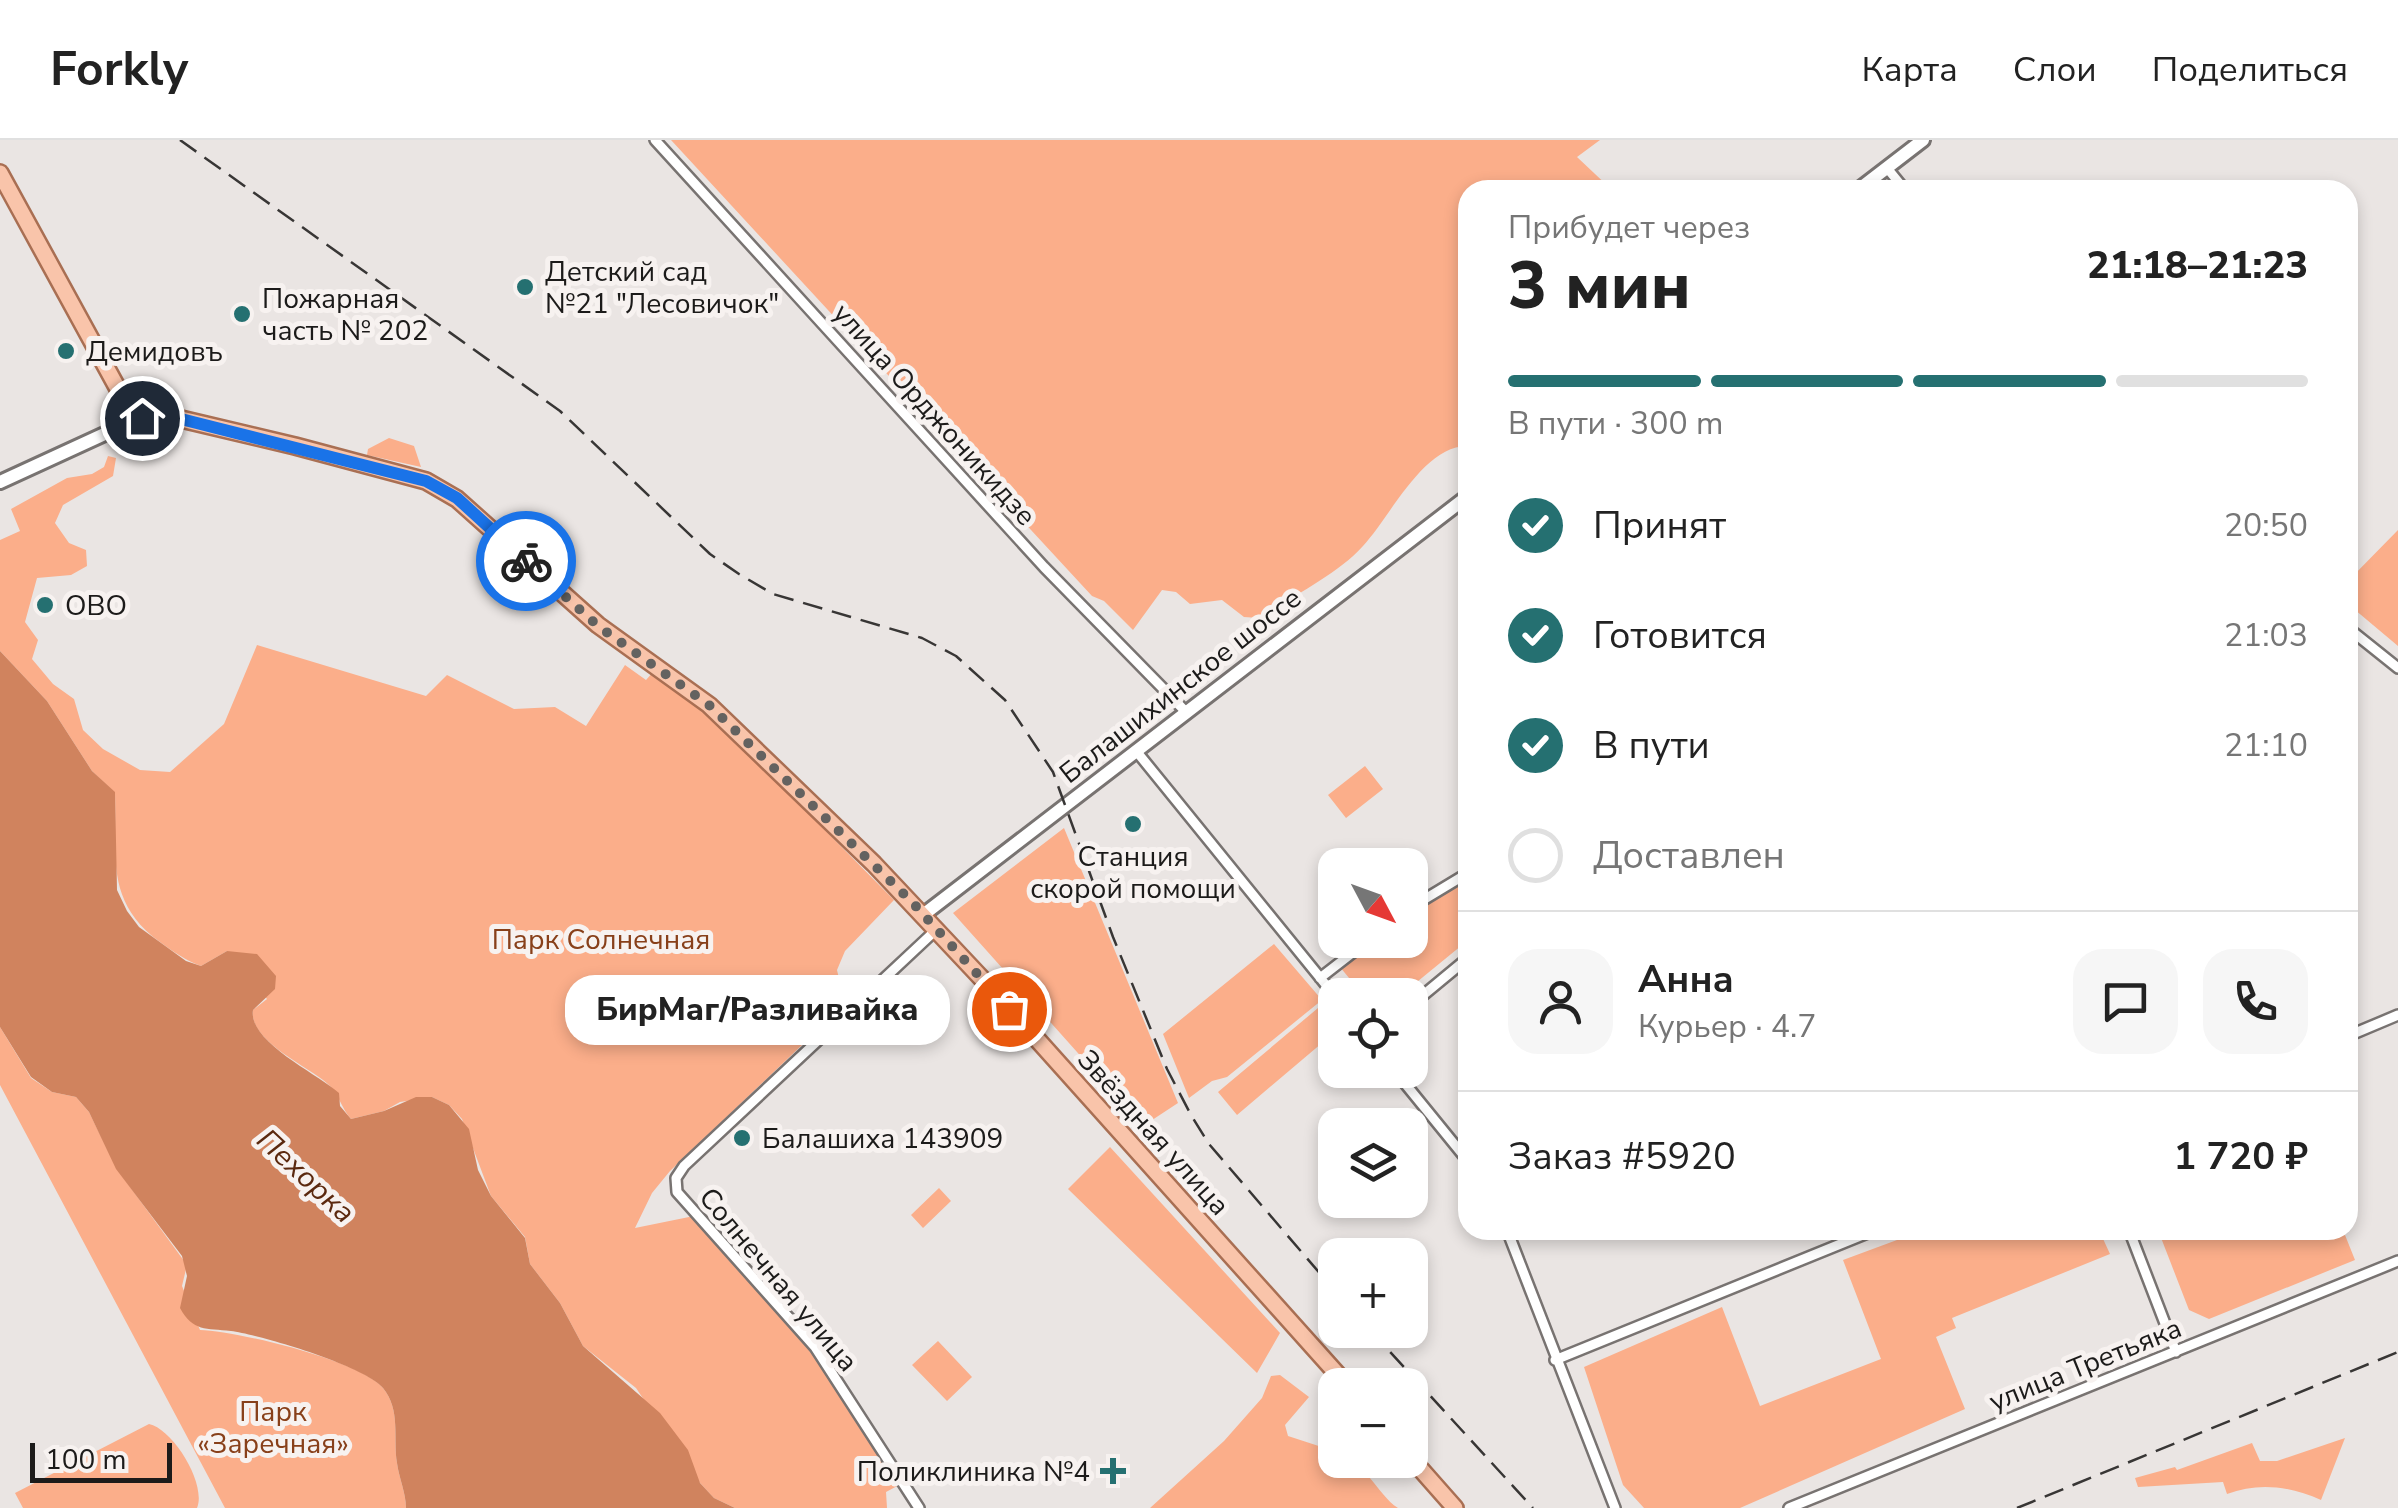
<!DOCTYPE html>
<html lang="ru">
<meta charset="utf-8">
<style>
:root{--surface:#fff;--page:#f6f6f6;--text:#222;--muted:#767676;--line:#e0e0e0;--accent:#257071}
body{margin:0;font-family:"Nunito Sans",sans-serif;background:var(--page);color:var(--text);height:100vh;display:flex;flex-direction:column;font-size:38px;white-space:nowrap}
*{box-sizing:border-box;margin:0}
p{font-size:32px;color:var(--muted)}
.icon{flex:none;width:55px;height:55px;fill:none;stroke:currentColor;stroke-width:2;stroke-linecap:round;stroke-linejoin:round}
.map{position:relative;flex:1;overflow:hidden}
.sheet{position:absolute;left:1458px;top:40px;width:900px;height:1060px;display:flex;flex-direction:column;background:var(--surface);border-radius:30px;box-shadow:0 5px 15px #0003}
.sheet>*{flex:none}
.needle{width:65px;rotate:131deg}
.controls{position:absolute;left:1318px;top:708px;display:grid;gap:20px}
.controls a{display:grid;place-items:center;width:110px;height:110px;border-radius:20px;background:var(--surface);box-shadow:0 5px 15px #0003;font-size:50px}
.scale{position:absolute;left:30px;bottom:25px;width:142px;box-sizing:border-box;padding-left:10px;border:5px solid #1c1b1a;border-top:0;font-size:28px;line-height:35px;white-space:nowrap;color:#1c1b1a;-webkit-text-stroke:8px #f7f2f0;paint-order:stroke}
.pin{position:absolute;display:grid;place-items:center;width:85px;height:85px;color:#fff;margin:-42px;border:5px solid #fff;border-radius:50%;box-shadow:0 2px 10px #0007}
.courier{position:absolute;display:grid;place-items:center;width:100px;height:100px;margin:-50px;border:8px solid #1a73e8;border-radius:50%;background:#fff;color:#222;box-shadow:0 2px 12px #0007}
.bubble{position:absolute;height:70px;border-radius:30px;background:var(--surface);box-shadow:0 5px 15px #0003;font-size:32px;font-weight:800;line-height:70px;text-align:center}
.summary em{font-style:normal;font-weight:800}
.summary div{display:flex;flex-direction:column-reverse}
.summary{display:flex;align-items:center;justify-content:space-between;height:170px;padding:0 50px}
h1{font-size:65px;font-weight:800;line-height:75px}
.bar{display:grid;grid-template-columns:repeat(4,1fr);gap:15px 10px;align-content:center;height:120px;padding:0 50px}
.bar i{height:12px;border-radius:8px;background:var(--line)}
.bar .selected{background:var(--accent)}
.bar p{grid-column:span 4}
.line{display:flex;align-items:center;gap:25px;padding:0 50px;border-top:2px solid var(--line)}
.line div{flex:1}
.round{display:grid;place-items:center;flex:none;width:105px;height:105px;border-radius:30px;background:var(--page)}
ol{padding:0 50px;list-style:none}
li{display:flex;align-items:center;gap:30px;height:110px}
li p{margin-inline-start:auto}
li .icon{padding:10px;border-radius:50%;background:var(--accent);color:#fff;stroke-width:4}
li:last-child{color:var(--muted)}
li i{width:55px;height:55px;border:5px solid var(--line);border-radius:50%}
header{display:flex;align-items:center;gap:60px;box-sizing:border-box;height:140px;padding:0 50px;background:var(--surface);border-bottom:2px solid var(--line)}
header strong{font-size:48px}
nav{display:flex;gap:55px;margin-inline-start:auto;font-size:35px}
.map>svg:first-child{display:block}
.green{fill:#fbae8a}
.water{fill:#d0835e}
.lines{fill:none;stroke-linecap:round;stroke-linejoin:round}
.minor-casing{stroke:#787371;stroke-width:14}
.secondary-casing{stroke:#787371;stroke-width:18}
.primary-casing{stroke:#a96f53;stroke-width:20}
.minor{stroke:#fff;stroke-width:9}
.secondary{stroke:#fff;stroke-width:12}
.primary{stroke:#f9c4aa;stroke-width:15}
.rail{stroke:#383635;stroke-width:2.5;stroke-dasharray:20 10;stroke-linecap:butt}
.done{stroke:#646260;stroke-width:10;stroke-dasharray:0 18}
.route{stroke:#1a73e8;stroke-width:12}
.poi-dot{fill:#257071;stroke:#f7f2f0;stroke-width:4}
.labels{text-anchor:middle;stroke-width:10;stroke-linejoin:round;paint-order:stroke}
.poi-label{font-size:28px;fill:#1c1b1a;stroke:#f7f2f0;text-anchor:start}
.street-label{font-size:28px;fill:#1c1b1a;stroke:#f7f2f0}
.park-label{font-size:28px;fill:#88401a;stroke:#f7f2f0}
.water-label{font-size:30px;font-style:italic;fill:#5b290f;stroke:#f7f2f0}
</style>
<header>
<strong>Forkly</strong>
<nav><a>Карта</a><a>Слои</a><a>Поделиться</a></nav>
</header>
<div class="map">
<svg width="2398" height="1368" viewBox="0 0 2398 1368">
<rect width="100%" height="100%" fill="#eae5e3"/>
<!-- green -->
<path class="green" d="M671,0h929l-23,17 35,33h-144l-1,256c-44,0 -77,71 -104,100 -26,29 -71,50 -104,72l-15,-1 -22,-17 -32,4 -14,-12 -14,-2 -29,40 -29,-29 -12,-5z
M389,298l25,8 7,21 -54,-12 1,-6z
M108,316l8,2 -3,18 -50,29 -8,18 14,20 17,7 1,16 -16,9 -34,3 -12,44 13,18 -6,19 21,25 21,15 9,31 20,19 37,21 30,2 54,-48 33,-79 169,51 21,-21 67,34 41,-2 31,19 39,-61 21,15 8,-9 57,44 183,185 -49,51 -8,19 8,34 -175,167 -18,22 -17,35 59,-12 118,135 91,132 -17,9 1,16h-152l-21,-10 -14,-15 -64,-95 -53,-42 -23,-43 -30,-39 -5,-27 -34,-41 -29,-77 -13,-14 -17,-8 -32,5 -16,9 -33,8c-9,-10 -12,-24 -21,-33 -17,-18 -82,-44 -77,-76l14,-11 -40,-48 -26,15c-16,-6 -27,-14 -41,-24 -56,-41 -43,-87 -45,-149l-23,-22 -45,-70 -47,-50v-111l20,-9 -9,-22 56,-31 25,-4 12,-7z
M2398,390v116l-50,-42v-23z
M1365,626l18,23 -37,29 -18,-23z
M1064,688l114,275 -35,23 -190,-213z
M1467,737v64l-66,54h-38l-23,-28 35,-27h35v-27z
M1274,804l48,56 -95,77 -15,4 -23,17 -26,-64z
M1318,868l17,24 -98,83 -19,-23z
M0,887l31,51 21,14 24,5 13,15 28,57 70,96 -5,21 18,44c36,1 160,30 183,58 18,22 10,50 14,75 2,15 9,30 9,45h-181l-225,-423z
M1110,1007l170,186 -23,40 -189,-184z
M939,1048l12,13 -28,27 -12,-13z
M1924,1090h175l11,24 -158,64 4,10 -20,9 29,72 -225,99h-96l-21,-23 -39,-118 138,-60 38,99 121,-47 -38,-99z
M2158,1090h185l12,30 -146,59 -20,-9z
M938,1201l34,36 -25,24 -35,-36z
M1280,1235l29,22 -24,28 3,11 46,15 1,9c33,0 41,34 63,48h-248l74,-67 38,-43 9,-22z
M149,1284c24,5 58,60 48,84h-174l-8,-15z
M2345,1298l-24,62c-31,-14 -63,-18 -94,-6l-4,-12 -85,5 -3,-9 40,-11 2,3 75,-27 8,18h17z"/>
<!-- water -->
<path class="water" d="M0,511l47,50 45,70 23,21 2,98 10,21 12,16 47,34 15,5 26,-15 30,3 19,22 -1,13 -22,21c-5,32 65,64 86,83l1,13 11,13 33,-8 32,-14h16l17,8 20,24 9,41 13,26 34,42 5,26 30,39 23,43 77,67 28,37 12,33 14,15 21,10h-329c0,-15 -7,-30 -9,-45 -4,-25 4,-53 -14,-75 -18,-22 -122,-53 -152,-57 -25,-3 -38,1 -51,-23l7,-32 -5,-20 -66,-87 -27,-57 -13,-15 -24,-5 -21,-15 -31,-50z"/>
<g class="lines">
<!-- minor casing -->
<g class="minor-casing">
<path id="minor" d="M655,0l389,427 143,146
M1887,28l18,22
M2348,488l50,40
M1137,612l198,244
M1410,768l58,-35
M1320,838l49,-38
M1410,866l58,-48
M2348,896l50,-21
M1394,930l74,91
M1507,1090l108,278
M2129,1090l47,122
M1555,1220l320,-130
M919,1368l-104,-161 -138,-155 -1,-14 8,-12 253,-237
M1789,1368l609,-247"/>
</g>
<!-- secondary casing -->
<g class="secondary-casing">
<path id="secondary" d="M1858,50l65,-50
M0,342l135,-62
M923,775l545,-419"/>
</g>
<!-- primary casing -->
<g class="primary-casing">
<path id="primary" d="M0,33l135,247 21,-4 25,3 114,27 131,35 31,18 141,126 111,80 165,159 127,135 346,386
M1410,1317l45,51"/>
</g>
<!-- minor -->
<use href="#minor" class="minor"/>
<!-- secondary -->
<use href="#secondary" class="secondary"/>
<!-- primary -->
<use href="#primary" class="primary"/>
<!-- rail -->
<path class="rail" d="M180,0l380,271 150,143 29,20 34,20 149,44 34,18 49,44 48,72 60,165 54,132 24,46 18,29 126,147
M1370,1190l163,178
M2017,1368l381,-156"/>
</g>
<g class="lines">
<!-- done -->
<path class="done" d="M526,421l72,65 111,79 203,197 97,107"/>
<!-- route -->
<path class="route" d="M142,278l39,1 245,62 31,17 69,63"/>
</g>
<!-- markers -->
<g class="poi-dot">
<circle cx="525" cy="147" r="10"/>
<circle cx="242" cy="174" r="10"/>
<circle cx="66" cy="211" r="10"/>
<circle cx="45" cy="465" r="10"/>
<circle cx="1133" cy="684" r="10"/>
<circle cx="742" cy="998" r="10"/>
<path d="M1108 1316h10v10h10v10h-10v10h-10v-10h-10v-10h10z"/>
</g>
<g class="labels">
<!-- poi labels -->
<g class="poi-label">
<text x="545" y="141">Детский сад<tspan x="545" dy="32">№21 "Лесовичок"</tspan></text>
<text x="262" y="168">Пожарная<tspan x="262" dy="32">часть № 202</tspan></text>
<text x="86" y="221">Демидовъ</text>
<text x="65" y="475">ОВО</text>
<text x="1133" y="726" text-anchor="middle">Станция<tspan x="1133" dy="32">скорой помощи</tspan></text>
<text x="762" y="1008">Балашиха 143909</text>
<text x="1090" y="1341" text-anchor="end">Поликлиника №4</text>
</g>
<!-- street labels -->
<g class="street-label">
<text transform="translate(935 274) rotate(48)" y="10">улица Орджоникидзе</text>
<text transform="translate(1180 545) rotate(-38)" y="10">Балашихинское шоссе</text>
<text transform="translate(1154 992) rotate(48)" y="10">Звёздная улица</text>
<text transform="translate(779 1139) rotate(50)" y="10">Солнечная улица</text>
<text transform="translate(2085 1224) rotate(-22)" y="10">улица Третьяка</text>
</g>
<!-- park labels -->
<g class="park-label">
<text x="601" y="809">Парк Солнечная</text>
<text x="273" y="1281">Парк<tspan x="273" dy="32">«Заречная»</tspan></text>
</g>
<!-- water labels -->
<g class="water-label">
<text transform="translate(306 1036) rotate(43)" y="10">Пехорка</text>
</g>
</g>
</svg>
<div class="controls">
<a><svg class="needle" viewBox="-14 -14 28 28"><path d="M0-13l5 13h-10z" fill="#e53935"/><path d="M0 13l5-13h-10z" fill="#767676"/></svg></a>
<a><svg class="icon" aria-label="locate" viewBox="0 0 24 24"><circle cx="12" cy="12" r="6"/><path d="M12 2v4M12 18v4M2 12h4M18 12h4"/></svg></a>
<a><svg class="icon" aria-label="layers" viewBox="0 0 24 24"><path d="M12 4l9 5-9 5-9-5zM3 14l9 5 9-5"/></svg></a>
<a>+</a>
<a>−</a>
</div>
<div class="scale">100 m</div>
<div class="pin" style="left:1009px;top:869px;background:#ea580c"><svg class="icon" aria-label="bag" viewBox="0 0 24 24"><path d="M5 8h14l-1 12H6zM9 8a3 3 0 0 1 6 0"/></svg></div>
<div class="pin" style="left:142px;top:278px;background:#1f2937"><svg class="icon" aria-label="home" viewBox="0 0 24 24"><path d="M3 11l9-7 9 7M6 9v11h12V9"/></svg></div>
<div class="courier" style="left:526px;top:421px"><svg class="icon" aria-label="bike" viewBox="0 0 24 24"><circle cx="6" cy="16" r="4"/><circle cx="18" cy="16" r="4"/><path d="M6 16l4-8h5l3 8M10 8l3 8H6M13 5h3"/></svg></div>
<div class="bubble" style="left:565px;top:835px;width:385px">БирМаг/Разливайка</div>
<section class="sheet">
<div class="summary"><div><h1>3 мин</h1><p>Прибудет через</p></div><em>21:18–21:23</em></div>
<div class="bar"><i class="selected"></i><i class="selected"></i><i class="selected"></i><i></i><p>В пути · 300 m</p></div>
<ol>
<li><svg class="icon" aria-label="check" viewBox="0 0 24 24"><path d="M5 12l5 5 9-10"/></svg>Принят<p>20:50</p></li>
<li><svg class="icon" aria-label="check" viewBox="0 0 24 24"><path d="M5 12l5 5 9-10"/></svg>Готовится<p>21:03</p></li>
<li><svg class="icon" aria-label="check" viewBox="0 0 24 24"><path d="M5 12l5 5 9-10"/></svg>В пути<p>21:10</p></li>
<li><i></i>Доставлен</li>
</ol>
<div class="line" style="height:180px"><a class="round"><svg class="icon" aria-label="person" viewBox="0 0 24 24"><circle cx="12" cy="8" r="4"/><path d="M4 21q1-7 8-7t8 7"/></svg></a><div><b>Анна</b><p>Курьер · 4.7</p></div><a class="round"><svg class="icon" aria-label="chat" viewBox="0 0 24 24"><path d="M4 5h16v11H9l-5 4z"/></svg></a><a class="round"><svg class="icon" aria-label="phone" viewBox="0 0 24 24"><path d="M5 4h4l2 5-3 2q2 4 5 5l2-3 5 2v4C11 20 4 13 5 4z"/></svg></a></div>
<div class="line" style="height:130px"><div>Заказ #5920</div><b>1 720 ₽</b></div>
</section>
</div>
